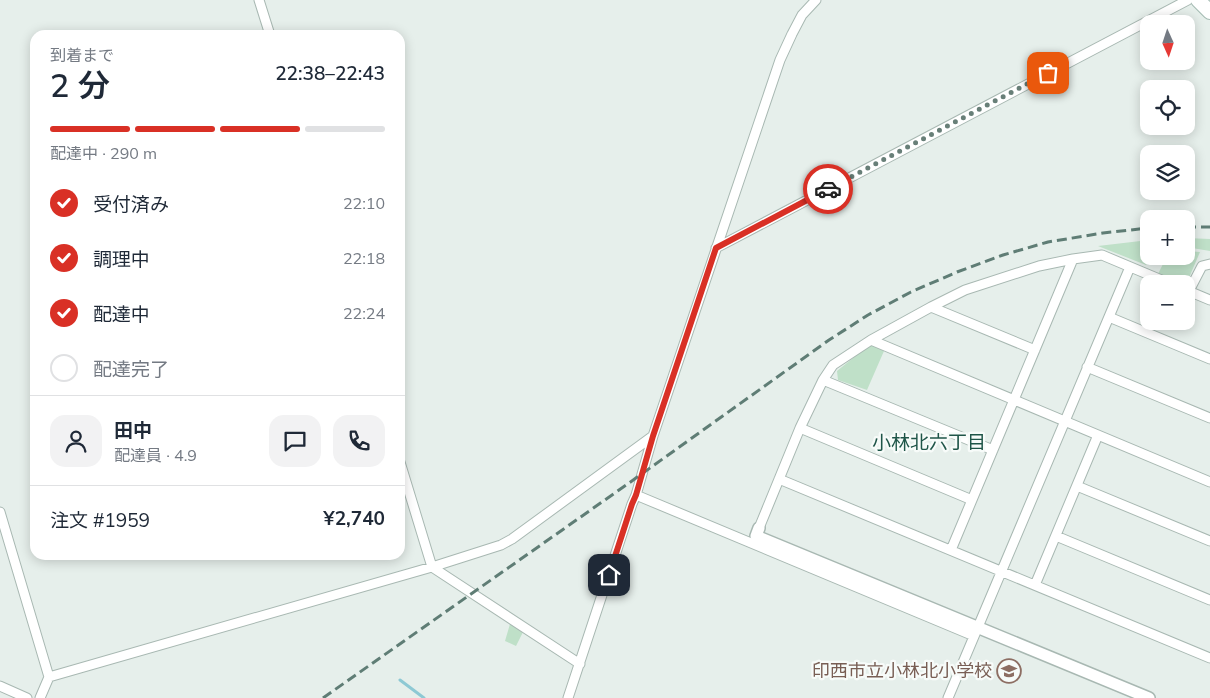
<!DOCTYPE html>
<html lang="ja">
<meta charset="utf-8">
<style>
:root{--surface:#fff;--page:#f2f2f3;--text:#1f2937;--muted:#747a83;--line:#e0e1e3;--accent:#d93025}
body{margin:0;font-family:Mulish,"Noto Sans JP",sans-serif;background:var(--page);color:var(--text);height:100vh;display:flex;flex-direction:column;font-size:19px;white-space:nowrap}
*{box-sizing:border-box;margin:0}
p{font-size:16px;color:var(--muted)}
.icon{flex:none;width:28px;height:28px;fill:none;stroke:currentColor;stroke-width:2;stroke-linecap:round;stroke-linejoin:round}
.map{position:relative;flex:1;overflow:hidden}
.sheet{position:absolute;left:30px;top:30px;width:375px;height:530px;display:flex;flex-direction:column;background:var(--surface);border-radius:15px;box-shadow:0 2px 12px #0003}
.sheet>*{flex:none}
.needle{width:32px;rotate:177deg}
.controls{position:absolute;left:1140px;top:15px;display:grid;gap:10px}
.controls a{display:grid;place-items:center;width:55px;height:55px;border-radius:10px;background:var(--surface);box-shadow:0 2px 12px #0003;font-size:25px}
.pin{position:absolute;display:grid;place-items:center;width:42px;height:42px;color:#fff;margin:-21px;border-radius:10px;box-shadow:0 2px 8px #0006}
.courier{position:absolute;display:grid;place-items:center;width:50px;height:50px;margin:-25px;border:4px solid #d93025;border-radius:50%;background:#fff;color:#222;box-shadow:0 1px 6px #0007}
.summary em{font-style:normal;font-weight:600}
.summary div{display:flex;flex-direction:column-reverse}
.summary{display:flex;align-items:center;justify-content:space-between;height:85px;padding:0 20px}
h1{font-size:32px;font-weight:600;line-height:38px}
.bar{display:grid;grid-template-columns:repeat(4,1fr);gap:8px 5px;align-content:center;height:60px;padding:0 20px}
.bar i{height:6px;border-radius:4px;background:var(--line)}
.bar .on{background:var(--accent)}
.bar p{grid-column:span 4}
.line{display:flex;align-items:center;gap:12px;padding:0 20px;border-top:1px solid var(--line)}
.line div{flex:1}
.round{display:grid;place-items:center;flex:none;width:52px;height:52px;border-radius:15px;background:var(--page)}
ol{padding:0 20px;list-style:none}
li{display:flex;align-items:center;gap:15px;height:55px}
li p{margin-inline-start:auto}
li .icon{padding:5px;border-radius:50%;background:var(--accent);color:#fff;stroke-width:4}
li:last-child{color:var(--muted)}
li i{width:28px;height:28px;border:2px solid var(--line);border-radius:50%}
.map>svg:first-child{display:block}
.green{fill:#bfe0c8}
.lines{fill:none;stroke-linecap:round;stroke-linejoin:round}
.stream{stroke:#8ec9d4;stroke-width:3}
.minor-casing{stroke:#a8b8b2;stroke-width:11}
.tertiary-casing{stroke:#a8b8b2;stroke-width:14}
.secondary-casing{stroke:#a4bbb3;stroke-width:16}
.minor{stroke:#fff;stroke-width:9}
.tertiary{stroke:#fff;stroke-width:11}
.secondary{stroke:#fff;stroke-width:14}
.rail{stroke:#5f7d75;stroke-width:3;stroke-dasharray:10 5;stroke-linecap:butt}
.done{stroke:#687f78;stroke-width:5;stroke-dasharray:0 9}
.route{stroke:#d93025;stroke-width:6}
.labels{text-anchor:middle;stroke-width:4.5;stroke-linejoin:round;paint-order:stroke}
.education-label{font-size:18px;fill:#785e54;stroke:#f7fbf9;text-anchor:end}
.neighbourhood-label{font-size:19px;fill:#1f5548;stroke:#f7fbf9}
</style>
<div class="map">
<svg width="1210" height="698" viewBox="0 0 1210 698">
<rect width="100%" height="100%" fill="#e6efeb"/>
<!-- green -->
<path class="green" d="M1186,238l24,1v12l-24,-4z
M1149,240v16h5l-8,9 -48,-19z
M1186,251l14,1 -12,28 -8,3 -22,-9 9,-18h19z
M872,345l12,6 -17,39 -29,-10 -1,-9 26,-21z
M510,624l13,8 -7,14 -11,-5z"/>
<g class="lines">
<!-- stream -->
<path class="stream" d="M400,680l24,18"/>
<!-- minor casing -->
<g class="minor-casing">
<path id="minor" d="M259,0l11,35
M716,248l472,-248
M1186,290l24,10
M1189,291l13,-25 8,-2
M931,307l104,43
M1109,317l101,42
M871,340l339,142
M1087,367l123,51
M823,380l170,70
M800,428l172,72
M653,436l127,-376 12,-26 10,-19 14,-15
M400,462l32,105 69,-22 11,-6 141,-103 -17,59 338,141
M779,479l431,179
M1077,486l133,55
M0,512l49,165
M759,528l41,-100 23,-48 10,-15 38,-25 60,-33 34,-17 74,-24 34,-7 29,-4 69,29
M1056,536l154,64
M951,550l122,-291
M1035,585l63,-150
M0,686l27,12
M40,698l9,-21 383,-110 148,97
M568,698l64,-194 4,-9
M948,698l182,-431"/>
</g>
<!-- tertiary casing -->
<g class="tertiary-casing">
<path id="tertiary" d="M759,528l-3,8 393,162"/>
</g>
<!-- secondary casing -->
<g class="secondary-casing">
<path id="secondary" d="M1198,0l12,12"/>
</g>
<!-- minor -->
<use href="#minor" class="minor"/>
<!-- tertiary -->
<use href="#tertiary" class="tertiary"/>
<!-- secondary -->
<use href="#secondary" class="secondary"/>
<!-- rail -->
<path class="rail" d="M1186,227h24
M323,698l306,-215 200,-143 39,-25 43,-23 46,-20 46,-17 45,-13 55,-9 46,-5"/>
</g>
<g class="lines">
<!-- done -->
<path class="done" d="M828,189l220,-116"/>
<!-- route -->
<path class="route" d="M609,575l23,-71 4,-9 17,-59 63,-188 112,-59"/>
</g>
<!-- icons -->
<defs>
<g id="school-ring" transform="scale(1.25)"><circle r="9.5" fill="#f7fbf9" stroke="#8d6e63" stroke-width="1.5"/><path d="M0-5L7-2L0 1L-7-2ZM-4 1L0 2.5L4 1V4Q0 6-4 4Z" fill="#8d6e63"/></g>
</defs>
<g fill-rule="evenodd">
<use href="#school-ring" x="1009" y="671"/>
</g>
<g class="labels">
<!-- education labels -->
<g class="education-label">
<text x="992" y="677">印西市立小林北小学校</text>
</g>
<!-- neighbourhood labels -->
<g class="neighbourhood-label">
<text x="929" y="449">小林北六丁目</text>
</g>
</g>
</svg>
<div class="controls">
<a><svg class="needle" viewBox="-14 -14 28 28"><path d="M0-13l5 13h-10z" fill="#e53935"/><path d="M0 13l5-13h-10z" fill="#747a83"/></svg></a>
<a><svg class="icon" aria-label="locate" viewBox="0 0 24 24"><circle cx="12" cy="12" r="6"/><path d="M12 2v4M12 18v4M2 12h4M18 12h4"/></svg></a>
<a><svg class="icon" aria-label="layers" viewBox="0 0 24 24"><path d="M12 4l9 5-9 5-9-5zM3 14l9 5 9-5"/></svg></a>
<a>+</a>
<a>−</a>
</div>
<div class="pin" style="left:1048px;top:73px;background:#ea580c"><svg class="icon" aria-label="bag" viewBox="0 0 24 24"><path d="M5 8h14l-1 12H6zM9 8a3 3 0 0 1 6 0"/></svg></div>
<div class="pin" style="left:609px;top:575px;background:#1f2937"><svg class="icon" aria-label="home" viewBox="0 0 24 24"><path d="M3 11l9-7 9 7M6 9v11h12V9"/></svg></div>
<div class="courier" style="left:828px;top:189px"><svg class="icon" aria-label="car" viewBox="0 0 24 24"><path d="M5 17H2v-5l4-1 3-4h7l3 4 3 1v5h-3M9 17h6M6 11h13"/><circle cx="7" cy="17" r="2"/><circle cx="17" cy="17" r="2"/></svg></div>
<section class="sheet">
<div class="summary"><div><h1>2 分</h1><p>到着まで</p></div><em>22:38–22:43</em></div>
<div class="bar"><i class="on"></i><i class="on"></i><i class="on"></i><i></i><p>配達中 · 290 m</p></div>
<ol>
<li><svg class="icon" aria-label="check" viewBox="0 0 24 24"><path d="M5 12l5 5 9-10"/></svg>受付済み<p>22:10</p></li>
<li><svg class="icon" aria-label="check" viewBox="0 0 24 24"><path d="M5 12l5 5 9-10"/></svg>調理中<p>22:18</p></li>
<li><svg class="icon" aria-label="check" viewBox="0 0 24 24"><path d="M5 12l5 5 9-10"/></svg>配達中<p>22:24</p></li>
<li><i></i>配達完了</li>
</ol>
<div class="line" style="height:90px"><a class="round"><svg class="icon" aria-label="person" viewBox="0 0 24 24"><circle cx="12" cy="8" r="4"/><path d="M4 21q1-7 8-7t8 7"/></svg></a><div><b>田中</b><p>配達員 · 4.9</p></div><a class="round"><svg class="icon" aria-label="chat" viewBox="0 0 24 24"><path d="M4 5h16v11H9l-5 4z"/></svg></a><a class="round"><svg class="icon" aria-label="phone" viewBox="0 0 24 24"><path d="M5 4h4l2 5-3 2q2 4 5 5l2-3 5 2v4C11 20 4 13 5 4z"/></svg></a></div>
<div class="line" style="height:65px"><div>注文 #1959</div><b>¥2,740</b></div>
</section>
</div>
